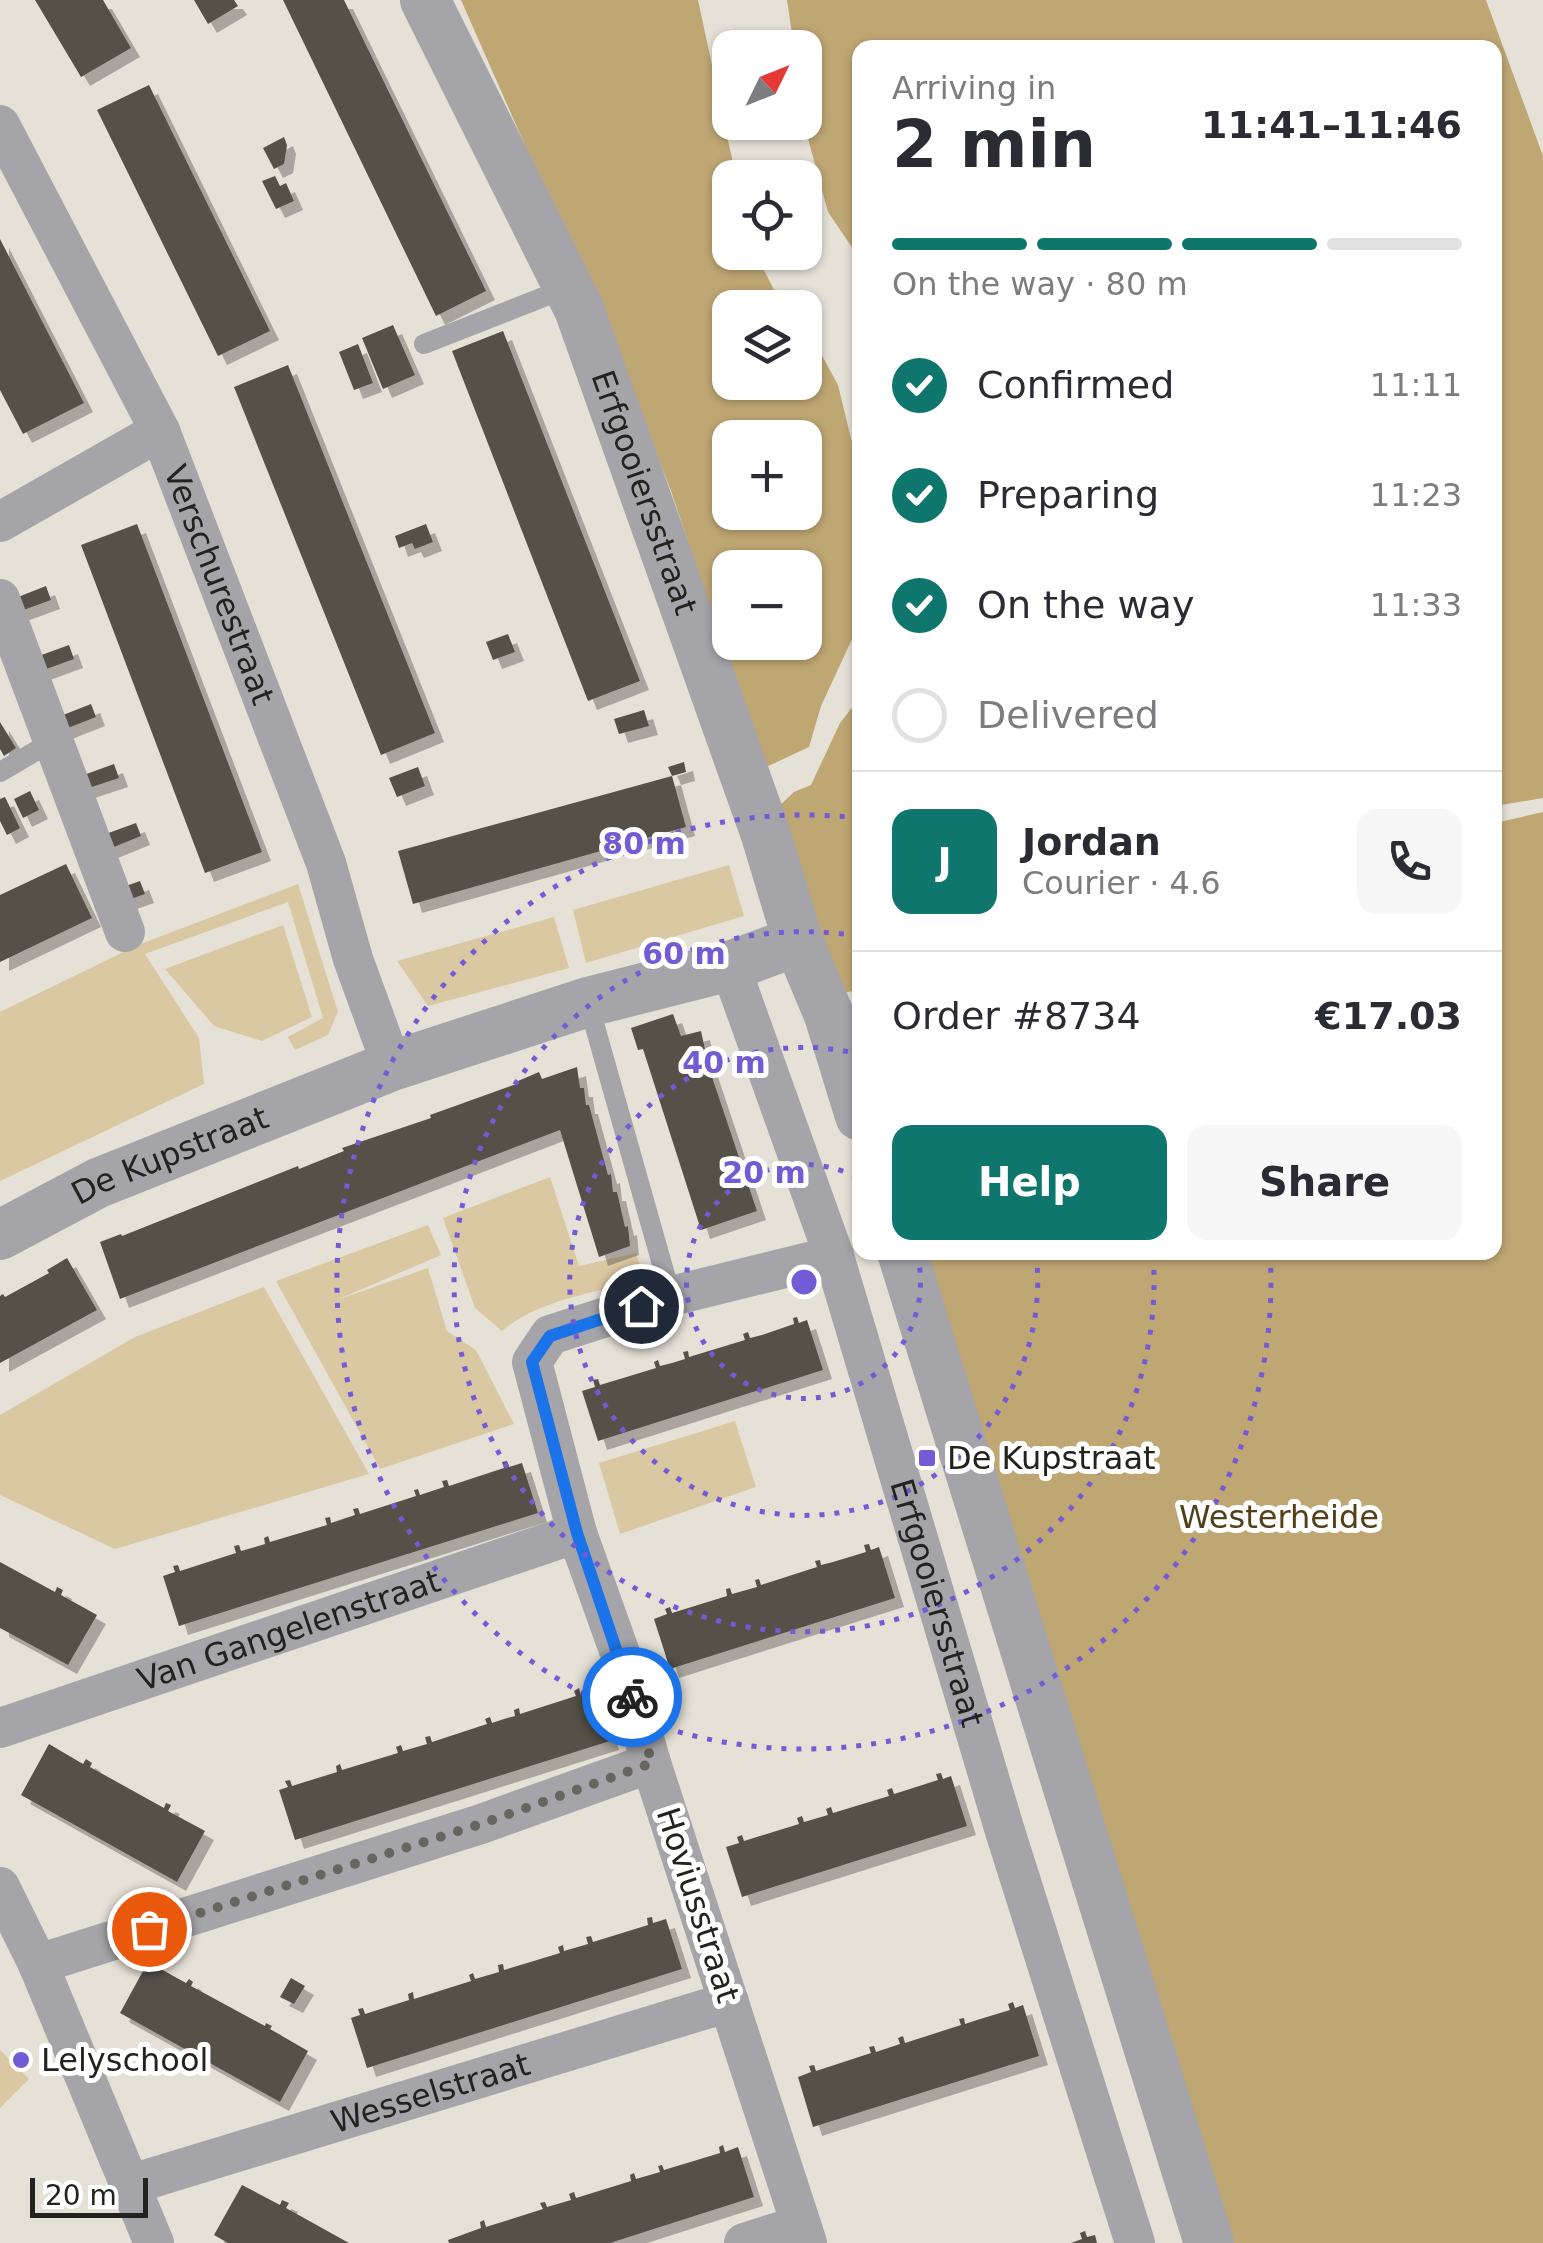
<!DOCTYPE html>
<meta charset="utf-8">
<style>
:root{--surface:#fff;--page:#f7f7f7;--text:#2b2b33;--muted:#7c7c81;--line:#e1e1e2;--accent:#0f766e}
body{margin:0;font-family:"DejaVu Sans",sans-serif;background:var(--page);color:var(--text);height:100vh;display:flex;flex-direction:column;font-size:38px;white-space:nowrap}
*{box-sizing:border-box;margin:0}
p{font-size:32px;color:var(--muted)}
.icon{flex:none;width:55px;height:55px;fill:none;stroke:currentColor;stroke-width:2;stroke-linecap:round;stroke-linejoin:round}
.map{position:relative;flex:1;overflow:hidden}
.panel{position:absolute;left:852px;top:40px;width:650px;height:1220px;display:flex;flex-direction:column;background:var(--surface);border-radius:20px;box-shadow:0 2px 8px #0004}
.panel>*{flex:none}
.needle{width:65px;rotate:47deg}
.controls{position:absolute;left:712px;top:30px;display:grid;gap:20px}
.controls a{display:grid;place-items:center;width:110px;height:110px;border-radius:20px;background:var(--surface);box-shadow:0 2px 8px #0004;font-size:50px}
.scale{position:absolute;left:30px;bottom:25px;width:118px;box-sizing:border-box;padding-left:10px;border:5px solid #24221f;border-top:0;font-size:28px;line-height:35px;white-space:nowrap;color:#24221f;-webkit-text-stroke:8px #fff;paint-order:stroke}
.pin{position:absolute;display:grid;place-items:center;width:85px;height:85px;color:#fff;margin:-42px;border:5px solid #fff;border-radius:50%;box-shadow:0 2px 10px #0007}
.courier{position:absolute;display:grid;place-items:center;width:100px;height:100px;margin:-50px;border:8px solid #1a73e8;border-radius:50%;background:#fff;color:#222;box-shadow:0 2px 12px #0007}
.overview em{font-style:normal;font-weight:700}
.overview div{display:flex;flex-direction:column-reverse}
.overview{display:flex;align-items:center;justify-content:space-between;height:170px;padding:0 40px}
h1{font-size:65px;font-weight:700;line-height:75px}
.bar{display:grid;grid-template-columns:repeat(4,1fr);gap:15px 10px;align-content:center;height:120px;padding:0 40px}
.bar i{height:12px;border-radius:8px;background:var(--line)}
.bar .on{background:var(--accent)}
.bar p{grid-column:span 4}
.line{display:flex;align-items:center;gap:25px;padding:0 40px;border-top:2px solid var(--line)}
.line div{flex:1}
.round{display:grid;place-items:center;flex:none;width:105px;height:105px;border-radius:20px;background:var(--page)}
ol{padding:0 40px;list-style:none}
li{display:flex;align-items:center;gap:30px;height:110px}
li p{margin-inline-start:auto}
li .icon{padding:10px;border-radius:50%;background:var(--accent);color:#fff;stroke-width:4}
li:last-child{color:var(--muted)}
li i{width:55px;height:55px;border:5px solid var(--line);border-radius:50%}
.cta{display:flex;gap:20px;margin-top:auto;padding:20px 40px}
.cta a{flex:1;height:115px;border-radius:20px;background:var(--accent);color:#fff;font-size:40px;font-weight:700;line-height:115px;text-align:center}
.cta a+a{background:var(--page);color:var(--text)}
.map>svg:first-child{display:block}
.green{fill:#dac8a3}
.forest{fill:#bfa774;fill-rule:evenodd}
.building{fill:#555149;filter:url(#shadow)}
.lines{fill:none;stroke-linecap:round;stroke-linejoin:round}
.service{stroke:#a4a4a9;stroke-width:20}
.minor{stroke:#a4a4a9;stroke-width:40}
.tertiary{stroke:#a4a4a9;stroke-width:50}
.done{stroke:#68655f;stroke-width:10;stroke-dasharray:0 18}
.route{stroke:#1a73e8;stroke-width:12}
.ring{fill:none;stroke:#735bd5;stroke-width:5;stroke-dasharray:5 10}
.poi-dot{fill:#735bd5;stroke:#fff;stroke-width:4}
.labels{text-anchor:middle;stroke-width:10;stroke-linejoin:round;paint-order:stroke}
.street-label{font-size:32px;fill:#24221f;stroke:#fff}
.poi-label{font-size:32px;fill:#24221f;stroke:#fff;text-anchor:start}
.park-label{font-size:32px;fill:#524118;stroke:#fff}
.centre{fill:#735bd5;stroke:#fff;stroke-width:5}
.ring-label{font-size:30px;text-anchor:middle;font-weight:bold;fill:#735bd5;stroke:#fff;stroke-width:10;stroke-linejoin:round;paint-order:stroke}
</style>
<div class="map">
<svg width="1543" height="2243" viewBox="0 0 1543 2243">
<defs>
<filter id="shadow"><feDropShadow dx="9" dy="9" stdDeviation="0" flood-color="#0004"/></filter>
</defs>
<rect width="100%" height="100%" fill="#e6e1d7"/>
<!-- green -->
<path class="green" d="M729,865l15,51 -158,47 -13,-53z
M298,884l40,128 -10,23 -33,15 -7,-13 35,-19 -35,-116 -143,52 54,84 5,46 -204,97v-169l138,-67z
M554,917l15,51 -141,38 -31,-45z
M283,925l29,92 -50,24 -48,-15 -49,-57z
M550,1177l29,89 57,-13 9,27c-48,12 -105,19 -143,51l-27,-23 -32,-90z
M428,1225l13,30 -104,45 91,-32 19,63 29,19 38,74 -134,45 -104,-188z
M264,1287l105,187 -254,75 -115,-54v-80l135,-78z
M735,1421l21,66 -136,47 -21,-71z
M0,2050l29,29 -29,29z"/>
<!-- forest -->
<path class="forest" d="M461,0h237l38,177 -6,1v74l25,1 28,54 -53,1v74h75v-48l14,16 19,35 22,90v147l-39,84 -12,41 -45,21 -93,-277 -51,-130zM730,438h75v74h-75zM730,568h75v74h-75z
M787,0h699l57,156v642l-48,8v-758h-635v211l-32,-47 -21,-77 -2,-87 -11,-1z
M860,697v292l-20,5 -63,-186 17,-16 17,-7 29,-62z
M1543,812v1431h-309l-316,-990 577,-1v-429z"/>
<!-- building -->
<path class="building" d="M35,0h68l28,48 -50,29z
M194,0h40l4,6 -30,18z
M283,0h61l142,291 -50,25z
M149,85l121,246 -52,25 -121,-246z
M284,137l3,8 -3,19 -10,5 -11,-21z
M275,176l5,10 6,-3 8,18 -18,8 -14,-28z
M0,239l84,164 -61,31 -23,-44z
M393,325l22,50 -32,14 -21,-51z
M503,331l137,350 -52,20 -136,-350z
M358,344l15,39 -19,7 -15,-38z
M288,365l147,368 -54,22 -147,-368z
M137,524l125,328 -57,21 -124,-328z
M426,524l7,18 -18,7 -3,-6 -13,5 -4,-12z
M46,586l5,14 -33,12 -5,-13z
M508,634l7,18 -22,8 -7,-18z
M69,645l5,14 -33,12 -5,-14z
M91,704l5,13 -33,13 -5,-13z
M644,710l5,16 -30,8 -5,-15z
M0,722l16,26 -12,8 -4,-7z
M684,762l2,10 -14,4 -4,-9z
M114,764l5,14 -33,11 -5,-13z
M418,767l7,19 -28,11 -8,-19z
M672,776l14,51 -273,77 -15,-53z
M30,791l9,19 -16,8 -9,-19z
M5,797l15,31 -13,7 -7,-14v-22z
M136,823l5,13 -32,13 -6,-14z
M66,864l26,54 -92,44v-67z
M140,881l5,13 -17,6 -5,-13z
M673,1014l8,22 20,-5 8,37 48,143 -56,19 -58,-181 -5,1 -7,-22z
M577,1067l3,21h4l2,17h3l19,70 3,-1 2,18h4l8,35 3,-1 2,20 -31,11 -39,-127 -440,169 -20,-57 21,-8 1,2 176,-70 1,3 45,-18 -2,-3 89,-30 -1,-3 89,-32 -1,-2 21,-9 3,7z
M67,1258l30,52 -97,53v-67l3,-2 2,3 44,-24 -2,-3z
M797,1317l2,6 8,-3 16,50 -225,71 -16,-50 13,-4 -2,-7 5,-1 2,6 56,-17 -2,-6 4,-2 2,6 12,-3 13,-4 -2,-7 5,-1 1,6 56,-17 -2,-6 5,-2 2,6 12,-3 32,-11 -1,-6z
M507,1461l2,6 13,-4 16,50 -359,113 -16,-50 12,-4 -2,-6 5,-1 2,6 56,-18 -2,-7 5,-1 2,6 24,-7 -1,-6 4,-2 2,6 57,-17 -2,-7 5,-1 1,6 24,-8 -2,-6 5,-1 2,6 56,-18 -2,-6 4,-1 2,6 24,-8 -2,-6 5,-1 2,6 55,-18 -2,-6z
M869,1544l2,6 8,-3 16,51 -225,71 -16,-50 13,-5 -2,-5 5,-2 2,6 55,-17 -1,-7 4,-1 2,6 25,-7 -2,-7 4,-1 2,6 56,-18 -2,-6 5,-1 1,5 12,-3 33,-10 -2,-7z
M0,1562l55,30 2,-5 6,3 -2,5 36,20 -29,50 -68,-37z
M579,1688l2,7 13,-4 16,50 -315,99 -16,-50 9,-3 -3,-6 5,-1 2,6 45,-14 -1,-6 4,-2 2,6 56,-17 -2,-6 5,-2 2,6 24,-7 -2,-7 5,-1 2,6 55,-18 -2,-5 5,-2 2,6 12,-4 11,-3 -1,-6 5,-2 1,6 56,-18 -2,-5z
M49,1744l34,20 3,-5 6,4 -2,4 74,41 2,-5 5,2 -3,6 37,20 -28,51 -156,-87z
M941,1773l2,6 8,-3 16,50 -225,71 -16,-50 13,-4 -2,-6 5,-2 2,6 55,-17 -2,-6 5,-2 2,6 24,-7 -2,-6 5,-2 2,6 56,-17 -2,-6 5,-2 2,6 44,-14 -2,-6z
M652,1917l1,6 13,-4 16,50 -315,99 -16,-50 9,-3 -2,-6 5,-1 2,6 44,-14 -1,-6 5,-2 1,7 57,-18 -2,-6 4,-2 2,6 24,-7 -1,-7 5,-1 1,6 56,-17 -2,-6 5,-2 1,6 24,-7 -2,-7 5,-1 2,6 55,-17 -1,-7z
M148,1962l38,21 3,-4 4,3 -2,4 74,40 1,-3 6,3 -2,3 38,22 -28,51 -160,-89z
M291,1978l14,8 -11,18 -14,-7z
M1013,2002l2,6 8,-3 16,51 -226,71 -15,-50 13,-5 -2,-6 5,-1 2,6 55,-18 -2,-6 5,-1 2,6 24,-8 -2,-6 5,-2 2,7 56,-18 -2,-6 5,-1 1,6 12,-4 33,-10 -2,-6z
M723,2145l2,7 13,-5 16,50 -144,46h-161l-1,-3 33,-12 -1,-6 4,-2 2,7 57,-18 -3,-6 5,-1 2,5 24,-7 -2,-6 5,-2 2,6 55,-17 -1,-6 4,-2 2,6 24,-7 -2,-6 4,-1 2,5 56,-17 -1,-6z
M242,2185l38,20 2,-5 7,3 -3,5 63,35h-121l-14,-8z
M1085,2231l2,6 8,-2 2,8h-26l11,-4 -2,-6z"/>
<g class="lines">
<!-- service -->
<path class="service" d="M424,344l145,-57
M0,772l53,-31
M588,1002l83,294"/>
<!-- minor -->
<g class="minor">
<path id="s1" d="M0,125l160,306 166,432 27,96 39,107"/>
<path d="M0,522l160,-91"/>
<path d="M0,599l125,333"/>
<path id="s2" d="M730,966l104,290 170,572 131,415"/>
<path id="s3" d="M0,1728l577,-195"/>
<path d="M0,1887l38,77 116,279"/>
<path d="M38,1964l443,-140 170,-61"/>
<path id="s4" d="M132,2184l597,-182"/>
<path d="M744,2243l57,-18"/>
<path d="M807,2243l-156,-480 -30,-107 -44,-123 -45,-171 18,-27 121,-39 163,-40"/>
</g>
<!-- tertiary -->
<g class="tertiary">
<path id="s5" d="M425,0l154,309 187,526 32,106 31,74 31,101"/>
<path id="s6" d="M0,1235l98,-52 294,-117 196,-64 142,-36 68,-25"/>
<path d="M902,1252l307,991"/>
</g>
</g>
<g class="lines">
<!-- done -->
<path class="done" d="M149,1929l332,-105 171,-61 -20,-66"/>
<!-- route -->
<path class="route" d="M632,1697l-55,-164 -45,-171 18,-26 91,-30"/>
</g>
<!-- distance rings -->
<g class="ring">
<path d="M917 1253A117 117 0 1 1 860 1179"/>
<path d="M1036 1253A234 234 0 1 1 859 1054"/>
<path d="M1153 1255A350 350 0 1 1 859 936"/>
<path d="M1270 1253A467 467 0 1 1 857 818"/>
</g>
<!-- markers -->
<g class="poi-dot">
<rect x="917" y="1448" width="20" height="20" rx="5"/>
<circle cx="21" cy="2060" r="10"/>
</g>
<g class="labels">
<!-- street labels -->
<g class="street-label">
<text dy="11" stroke="none"><textPath href="#s5" startOffset="540">Erfgooiersstraat</textPath></text>
<text dy="11" stroke="none"><textPath href="#s1" startOffset="510">Verschurestraat</textPath></text>
<text dy="11" stroke="none"><textPath href="#s6" startOffset="188">De Kupstraat</textPath></text>
<text dy="11" stroke="none"><textPath href="#s2" startOffset="670">Erfgooiersstraat</textPath></text>
<text dy="11" stroke="none"><textPath href="#s3" startOffset="305">Van Gangelenstraat</textPath></text>
<text transform="translate(698 1905) rotate(72)" y="11">Hoviusstraat</text>
<text dy="11" stroke="none"><textPath href="#s4" startOffset="312">Wesselstraat</textPath></text>
</g>
<!-- poi labels -->
<g class="poi-label">
<text x="947" y="1469">De Kupstraat</text>
<text x="41" y="2071">Lelyschool</text>
</g>
<!-- park labels -->
<g class="park-label">
<text x="1279" y="1528">Westerheide</text>
</g>
</g>
<circle cx="804" cy="1282" r="15" class="centre"/>
<g class="ring-label">
<text x="644" y="854">80 m</text>
<text x="684" y="964">60 m</text>
<text x="724" y="1073">40 m</text>
<text x="764" y="1183">20 m</text>
</g>
</svg>
<div class="controls">
<a><svg class="needle" viewBox="-14 -14 28 28"><path d="M0-13l5 13h-10z" fill="#e53935"/><path d="M0 13l5-13h-10z" fill="#7c7c81"/></svg></a>
<a><svg class="icon" aria-label="locate" viewBox="0 0 24 24"><circle cx="12" cy="12" r="6"/><path d="M12 2v4M12 18v4M2 12h4M18 12h4"/></svg></a>
<a><svg class="icon" aria-label="layers" viewBox="0 0 24 24"><path d="M12 4l9 5-9 5-9-5zM3 14l9 5 9-5"/></svg></a>
<a>+</a>
<a>−</a>
</div>
<div class="scale">20 m</div>
<div class="pin" style="left:149px;top:1929px;background:#ea580c"><svg class="icon" aria-label="bag" viewBox="0 0 24 24"><path d="M5 8h14l-1 12H6zM9 8a3 3 0 0 1 6 0"/></svg></div>
<div class="pin" style="left:641px;top:1306px;background:#1f2937"><svg class="icon" aria-label="home" viewBox="0 0 24 24"><path d="M3 11l9-7 9 7M6 9v11h12V9"/></svg></div>
<div class="courier" style="left:632px;top:1697px"><svg class="icon" aria-label="bike" viewBox="0 0 24 24"><circle cx="6" cy="16" r="4"/><circle cx="18" cy="16" r="4"/><path d="M6 16l4-8h5l3 8M10 8l3 8H6M13 5h3"/></svg></div>
<section class="panel">
<div class="overview"><div><h1>2 min</h1><p>Arriving in</p></div><em>11:41–11:46</em></div>
<div class="bar"><i class="on"></i><i class="on"></i><i class="on"></i><i></i><p>On the way · 80 m</p></div>
<ol>
<li><svg class="icon" aria-label="check" viewBox="0 0 24 24"><path d="M5 12l5 5 9-10"/></svg>Confirmed<p>11:11</p></li>
<li><svg class="icon" aria-label="check" viewBox="0 0 24 24"><path d="M5 12l5 5 9-10"/></svg>Preparing<p>11:23</p></li>
<li><svg class="icon" aria-label="check" viewBox="0 0 24 24"><path d="M5 12l5 5 9-10"/></svg>On the way<p>11:33</p></li>
<li><i></i>Delivered</li>
</ol>
<div class="line" style="height:180px"><b class="round" style="background:var(--accent);color:#fff">J</b><div><b>Jordan</b><p>Courier · 4.6</p></div><a class="round"><svg class="icon" aria-label="phone" viewBox="0 0 24 24"><path d="M5 4h4l2 5-3 2q2 4 5 5l2-3 5 2v4C11 20 4 13 5 4z"/></svg></a></div>
<div class="line" style="height:130px"><div>Order #8734</div><b>€17.03</b></div>
<div class="cta"><a>Help</a><a>Share</a></div>
</section>
</div>
